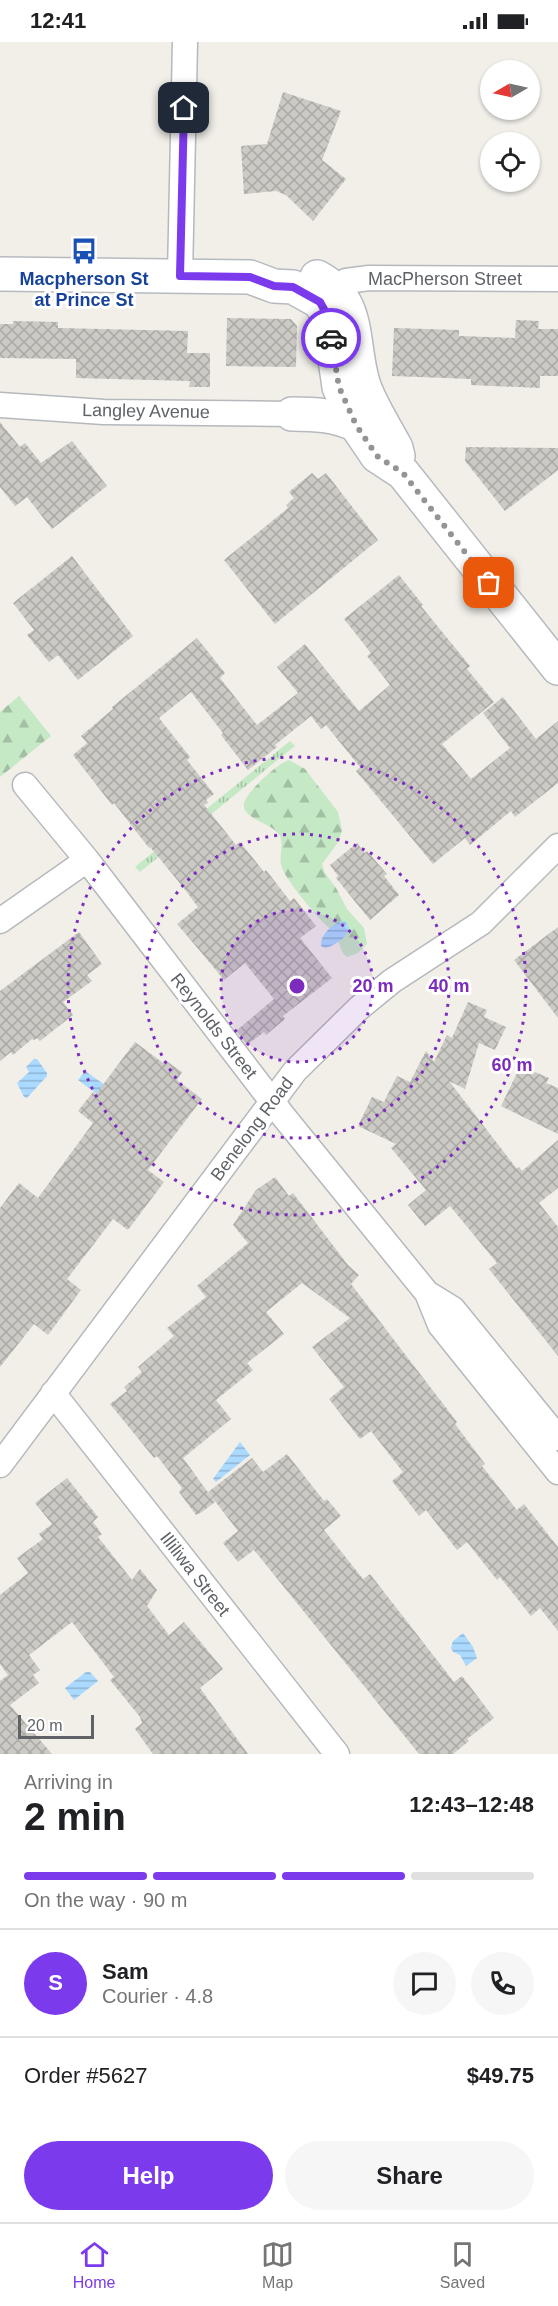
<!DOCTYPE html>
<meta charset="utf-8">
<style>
:root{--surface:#fff;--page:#f6f6f6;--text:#202124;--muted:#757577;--line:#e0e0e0;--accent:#7c3aed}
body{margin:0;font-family:Arial,sans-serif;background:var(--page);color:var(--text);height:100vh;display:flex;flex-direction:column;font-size:22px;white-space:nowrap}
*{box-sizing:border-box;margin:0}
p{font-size:20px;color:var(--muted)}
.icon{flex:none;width:33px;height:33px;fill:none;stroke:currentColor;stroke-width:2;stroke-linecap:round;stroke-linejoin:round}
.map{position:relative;height:1712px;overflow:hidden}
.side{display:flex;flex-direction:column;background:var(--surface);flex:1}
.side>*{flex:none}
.needle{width:39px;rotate:261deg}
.fabs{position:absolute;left:480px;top:18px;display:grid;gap:12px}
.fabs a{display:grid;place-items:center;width:60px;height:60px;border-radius:50%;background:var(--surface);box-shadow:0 2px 4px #0004;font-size:30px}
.scale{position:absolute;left:18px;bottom:15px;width:76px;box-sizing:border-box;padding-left:6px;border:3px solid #5f6368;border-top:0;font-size:16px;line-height:21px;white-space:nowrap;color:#5f6368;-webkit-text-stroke:4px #fff;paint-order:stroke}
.pin{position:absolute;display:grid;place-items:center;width:51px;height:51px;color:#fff;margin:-26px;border-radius:12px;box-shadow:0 3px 9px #0006}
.courier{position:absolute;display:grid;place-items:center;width:60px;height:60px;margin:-30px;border:4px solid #7c3aed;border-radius:50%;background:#fff;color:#222;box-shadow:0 2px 8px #0007}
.headline em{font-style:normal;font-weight:700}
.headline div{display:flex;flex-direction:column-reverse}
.headline{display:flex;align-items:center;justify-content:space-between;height:102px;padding:0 24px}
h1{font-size:39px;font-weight:700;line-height:45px}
.bar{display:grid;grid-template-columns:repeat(4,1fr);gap:9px 6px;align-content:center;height:72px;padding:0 24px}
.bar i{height:8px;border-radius:4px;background:var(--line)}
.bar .selected{background:var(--accent)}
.bar p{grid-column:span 4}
.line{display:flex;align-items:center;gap:15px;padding:0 24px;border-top:2px solid var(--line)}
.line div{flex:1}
.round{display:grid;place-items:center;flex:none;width:63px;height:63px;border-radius:32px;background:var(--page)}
.button{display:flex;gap:12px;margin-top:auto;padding:12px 24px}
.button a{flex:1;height:69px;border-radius:36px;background:var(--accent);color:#fff;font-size:24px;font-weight:700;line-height:69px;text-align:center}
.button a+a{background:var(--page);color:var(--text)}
.status{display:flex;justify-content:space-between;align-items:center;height:42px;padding:0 30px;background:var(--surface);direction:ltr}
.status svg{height:16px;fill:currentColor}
.tabs{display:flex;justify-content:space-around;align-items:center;height:84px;border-top:2px solid var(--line);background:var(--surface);font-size:16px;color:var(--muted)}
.tabs a{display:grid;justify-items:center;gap:3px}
.tabs .selected{color:var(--accent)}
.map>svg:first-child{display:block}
.grass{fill:url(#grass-tufts)}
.forest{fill:url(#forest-firs)}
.water{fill:url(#water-rules)}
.building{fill:url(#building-cross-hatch)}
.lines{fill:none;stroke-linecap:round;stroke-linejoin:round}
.street-casing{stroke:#b5b8bc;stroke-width:27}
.secondary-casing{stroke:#b6babf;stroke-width:36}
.street{stroke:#fff;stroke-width:24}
.secondary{stroke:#fff;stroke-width:33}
.done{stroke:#929495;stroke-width:6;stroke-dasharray:0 10.8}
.route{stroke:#7c3aed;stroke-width:8}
.ring{fill:none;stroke:#7b2cbf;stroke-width:3;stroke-dasharray:3 6}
.labels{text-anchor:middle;stroke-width:6;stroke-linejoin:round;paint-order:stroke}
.transit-label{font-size:18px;font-weight:bold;fill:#164399;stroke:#fff}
.street-label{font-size:18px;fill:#5f6368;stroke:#fff}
.centre{fill:#7b2cbf;stroke:#fff;stroke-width:3}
.ring-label{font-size:18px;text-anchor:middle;font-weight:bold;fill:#7b2cbf;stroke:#fff;stroke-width:6;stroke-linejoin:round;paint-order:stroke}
</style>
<div class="status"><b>12:41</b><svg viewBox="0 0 49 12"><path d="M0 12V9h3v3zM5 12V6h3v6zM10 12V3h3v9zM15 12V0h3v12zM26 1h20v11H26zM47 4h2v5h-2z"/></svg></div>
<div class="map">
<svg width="558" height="1712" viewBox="0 0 558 1712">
<defs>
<pattern id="grass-tufts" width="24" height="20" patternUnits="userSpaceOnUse" patternTransform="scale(1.5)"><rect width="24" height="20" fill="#c5e8c5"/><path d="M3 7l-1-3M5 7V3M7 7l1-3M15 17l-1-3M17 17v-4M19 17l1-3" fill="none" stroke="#a3c0a4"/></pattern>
<pattern id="forest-firs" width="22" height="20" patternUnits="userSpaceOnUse" patternTransform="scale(1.5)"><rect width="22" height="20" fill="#c5e8c5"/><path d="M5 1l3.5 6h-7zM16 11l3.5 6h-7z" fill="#a3c0a4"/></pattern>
<pattern id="water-rules" width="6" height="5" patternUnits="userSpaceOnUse" patternTransform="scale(1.5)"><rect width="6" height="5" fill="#aadaff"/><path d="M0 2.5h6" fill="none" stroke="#8eb4d2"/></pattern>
<pattern id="building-cross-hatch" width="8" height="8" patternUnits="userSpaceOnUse" patternTransform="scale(1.5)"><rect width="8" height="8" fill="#cccac5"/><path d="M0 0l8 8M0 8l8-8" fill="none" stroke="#a9a8a4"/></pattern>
</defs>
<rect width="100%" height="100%" fill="#f1efe8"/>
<!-- grass -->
<path class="grass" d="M290,699l5,5 -155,126 -5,-5z"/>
<!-- forest -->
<path class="forest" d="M19,654l32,40 -51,41v-65z
M289,718l16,9 33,43 4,18 -3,11 -17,23 3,9 11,15 11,21 17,19 3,16 -9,9 -11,4c-7,-5 -6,-12 -11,-20 -4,-8 -12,-13 -18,-20 -9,-11 -35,-40 -37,-53 -2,-9 3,-19 -1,-28 -5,-12 -39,-17 -36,-32 2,-12 34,-41 45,-44z"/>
<!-- water -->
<path class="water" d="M340,879h5l4,6c0,9 -14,19 -24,21l-4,-2c-1,-11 10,-20 19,-25z
M34,1017h3l10,14v3l-20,22 -3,-1 -7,-14 12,-11 -3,-5z
M85,1029l23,16 -7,10 -23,-17z
M240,1400l10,13 -34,27 -3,-3z
M463,1591l10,14 4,11 -11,8 -6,-11 -7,-3 -2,-4 2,-7z
M86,1630h4l8,9 -24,19 -9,-12z"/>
<!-- building -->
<path class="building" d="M283,50l58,19 -19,49 24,19 -33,42 -27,-26 -10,-4 -32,3 -3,-48 26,-2z
M227,276l64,1 6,7 -1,41 -70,-1z
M516,278l23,1 -1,8h20v47h-18v12l-69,-3v-6l-79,-3 2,-48 65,2v6l56,2z
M13,279l45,1v6l130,3 -1,22h23v34h-21l1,-6 -114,-3v-19l-76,-1v-34h13z
M0,380l20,25 5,-4 16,20 31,-22 35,45 -55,43 -25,-32 -12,9 -15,-19z
M466,405l92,1v22l-53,41 -40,-50z
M312,431l6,6 8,-6 52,67 -103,84 -51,-64 64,-52 -2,-3 8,-7 -5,-6z
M72,514l61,80 -55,44 -20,-25 -9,7 -22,-27 7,-5 -21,-27z
M399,533l24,30 -2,1 49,60 -3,3 27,33 -52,42 29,35 39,-31 -27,-35 20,-16 33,42 22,-18v62l-43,34 -4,-6 -41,34 -5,-7 -32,26 -77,-93 4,-4 -34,-42 -5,4 -10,-13 -36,29 2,2 -29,23 -27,-35 2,-2 -32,-41 -32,26 31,39 -3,3 27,34 -8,6 2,3 -4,2 32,40 4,-3 24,30 2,-2 24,31 4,-3 22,28 -16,12 32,40 -49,38 2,3 -19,16 -2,-3 -17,13 -11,-14 38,-32 -29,-36 -21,17 -24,-29 -23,-27 21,-17 -15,-20 -33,-40 -1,1 -35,-45 -2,2 -39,-50 14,-12 -6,-7 32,-27 -1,-2 85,-69 28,35 -5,5 37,47 41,-32 -21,-26 28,-23 54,67 31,-26 -23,-29 4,-3 -27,-34z
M357,801l8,10 2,-2 20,23 -3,2 15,19 -29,25 -34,-42 2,-2 -8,-11z
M558,885v91l-44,-58z
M79,890l23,32 -15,11 5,6 -29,21 10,13 -33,26 -3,-3 -3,2 -2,-1 -19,16 -2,-3 -11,9v-70z
M468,960l19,8 -3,7 22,10 -11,23 -16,-7 -14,46 -16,-8 68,88 2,-2 3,4 36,-31v48l-19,15 19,24v129l-69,-87 8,-6 -47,-57 -25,20 -17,-21 18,-15 -35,-42 5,-4 -38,-18 14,-29 12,5 13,-26 13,6 16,-31 8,11 13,-27 5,3z
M135,1000l28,21 2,-3 17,12 -5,8 25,19 -54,71 16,12 -36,48 -15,-11 -46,60 14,11 -33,45 -14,-11 -34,43v-159l19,-25 19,15 55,-75 -15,-12 15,-19 3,2z
M519,1027l9,4 2,-3 19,8 -3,5 12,5v46l-57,-28z
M275,1135l14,19 4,-3 55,72 11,10 -8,9 106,138 -2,2 30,40 -3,2 35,44 7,-6 34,43v84l-18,-23 -9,8 -31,-39 -3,3 -30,-38 -10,8 -31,-40 -7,6 -27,-35 11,-9 -32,-41 -11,8 -31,-40 15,-12 -32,-40 38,-29 -48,-35 -36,29 18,22 -37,29 6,7 -37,30 15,19 -48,39 32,44 -13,10 -6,3 -17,-23 3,-4 -25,-32 -3,2 -44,-54 17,-13 -3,-4 18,-15 -4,-5 36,-31 -7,-8 39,-31 -9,-11 51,-43 -15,-18 23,-35z
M287,1412l37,47 3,-2 14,17 -17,14 39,49 7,-5 84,108 8,-6 32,42 -27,21 2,2 -16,13h-34l-165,-204 -16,12 -15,-19 15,-12 -30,-39 44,-34 11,14z
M67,1436l31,39 -5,5 9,12 -4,3 34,43 8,-11 17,21 -10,16 22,29 15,-13 39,47 -23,19 48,66h-95l-18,-25 7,-6 -2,-6 -30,-37 4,-3 -42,-55 -43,33 11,15 -7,5 6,8 -29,22 42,49h-52v-73l8,-6 -8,-11v-69l28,-22 -11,-15 26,-19 -4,-5 13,-10 -17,-21z"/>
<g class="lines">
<!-- street casing -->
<g class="street-casing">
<path id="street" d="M180,234l5,-234
M336,248l10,-9 23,-3 189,1
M0,363l104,7 188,2
M25,743l62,75 197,257 143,176 13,32 118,147
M0,879l87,-61
M427,1251l26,16 105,129
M53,1351l284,361
M0,1423l295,-394 64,-63 33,-27 89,-58 77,-77"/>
</g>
<!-- secondary casing -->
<g class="secondary-casing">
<path id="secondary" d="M0,232l250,3 24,9 19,1 27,15 6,11 5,19 8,55 17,38 21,31 26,17 155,195
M317,235c46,24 33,67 47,109 8,22 21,41 32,62l2,8
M292,372c23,0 43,1 64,11"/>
</g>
<!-- street -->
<use href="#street" class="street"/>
<!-- secondary -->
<use href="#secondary" class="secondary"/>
</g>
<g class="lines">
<!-- done -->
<path class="done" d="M331,296l8,49 17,38 21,31 26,17 86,110"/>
<!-- route -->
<path class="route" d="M184,66l-4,168 70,1 24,9 19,1 27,15 6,11 5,25"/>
</g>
<!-- distance rings -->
<circle cx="297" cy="944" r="76" fill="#7b2cbf" fill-opacity=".12"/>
<g class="ring">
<circle cx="297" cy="944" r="76"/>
<circle cx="297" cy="944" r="152"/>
<circle cx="297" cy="944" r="229"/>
</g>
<!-- icons -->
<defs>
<g id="bus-bare" transform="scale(2.07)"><path d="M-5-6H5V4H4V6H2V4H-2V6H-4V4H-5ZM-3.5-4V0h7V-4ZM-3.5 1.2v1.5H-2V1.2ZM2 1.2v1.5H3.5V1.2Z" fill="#1a4fb4" stroke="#fff" stroke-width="2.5" paint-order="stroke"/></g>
</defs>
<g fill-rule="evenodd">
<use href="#bus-bare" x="84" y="209"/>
</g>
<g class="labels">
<!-- transit labels -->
<g class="transit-label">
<text x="84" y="243">Macpherson St<tspan x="84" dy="21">at Prince St</tspan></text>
</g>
<!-- street labels -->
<g class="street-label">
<text x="445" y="243">MacPherson Street</text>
<text transform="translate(146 369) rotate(1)" y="6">Langley Avenue</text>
<text transform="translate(214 984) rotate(52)" y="6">Reynolds Street</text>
<text transform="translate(252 1087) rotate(-53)" y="6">Benelong Road</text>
<text transform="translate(195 1532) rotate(52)" y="6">Illiliwa Street</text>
</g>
</g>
<circle cx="297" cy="944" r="9" class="centre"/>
<g class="ring-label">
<text x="373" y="950">20 m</text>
<text x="449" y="950">40 m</text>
<text x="512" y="1029">60 m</text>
</g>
</svg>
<div class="fabs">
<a><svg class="needle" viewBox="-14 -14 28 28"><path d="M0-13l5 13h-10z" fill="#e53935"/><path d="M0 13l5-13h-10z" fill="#757577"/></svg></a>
<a><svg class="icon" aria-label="locate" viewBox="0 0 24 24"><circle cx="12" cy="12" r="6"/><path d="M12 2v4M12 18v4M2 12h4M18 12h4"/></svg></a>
</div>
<div class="scale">20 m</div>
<div class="pin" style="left:489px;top:541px;background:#ea580c"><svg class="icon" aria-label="bag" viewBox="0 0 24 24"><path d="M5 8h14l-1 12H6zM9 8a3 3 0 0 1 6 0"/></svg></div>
<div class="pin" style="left:184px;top:66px;background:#1f2937"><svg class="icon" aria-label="home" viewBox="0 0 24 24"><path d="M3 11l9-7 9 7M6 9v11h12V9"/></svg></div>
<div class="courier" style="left:331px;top:296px"><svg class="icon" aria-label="car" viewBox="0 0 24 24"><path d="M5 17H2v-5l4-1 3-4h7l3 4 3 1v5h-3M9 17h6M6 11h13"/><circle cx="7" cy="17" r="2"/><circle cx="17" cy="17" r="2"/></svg></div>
</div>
<section class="side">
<div class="headline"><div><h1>2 min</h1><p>Arriving in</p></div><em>12:43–12:48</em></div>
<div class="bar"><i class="selected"></i><i class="selected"></i><i class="selected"></i><i></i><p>On the way · 90 m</p></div>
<div class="line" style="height:108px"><b class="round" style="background:var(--accent);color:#fff">S</b><div><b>Sam</b><p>Courier · 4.8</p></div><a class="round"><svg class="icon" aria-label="chat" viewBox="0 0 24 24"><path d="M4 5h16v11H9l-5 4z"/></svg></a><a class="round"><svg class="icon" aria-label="phone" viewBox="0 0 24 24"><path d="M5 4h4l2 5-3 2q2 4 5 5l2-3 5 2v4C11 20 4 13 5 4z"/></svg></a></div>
<div class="line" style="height:78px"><div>Order #5627</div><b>$49.75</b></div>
<div class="button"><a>Help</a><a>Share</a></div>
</section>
<nav class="tabs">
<a class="selected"><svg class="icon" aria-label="home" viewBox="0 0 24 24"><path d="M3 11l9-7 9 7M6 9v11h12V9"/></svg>Home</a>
<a><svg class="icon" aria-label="map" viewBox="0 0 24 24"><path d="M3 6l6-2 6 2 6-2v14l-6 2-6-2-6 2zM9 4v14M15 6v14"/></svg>Map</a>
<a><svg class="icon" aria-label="saved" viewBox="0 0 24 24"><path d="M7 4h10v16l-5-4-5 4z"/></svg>Saved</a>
</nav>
